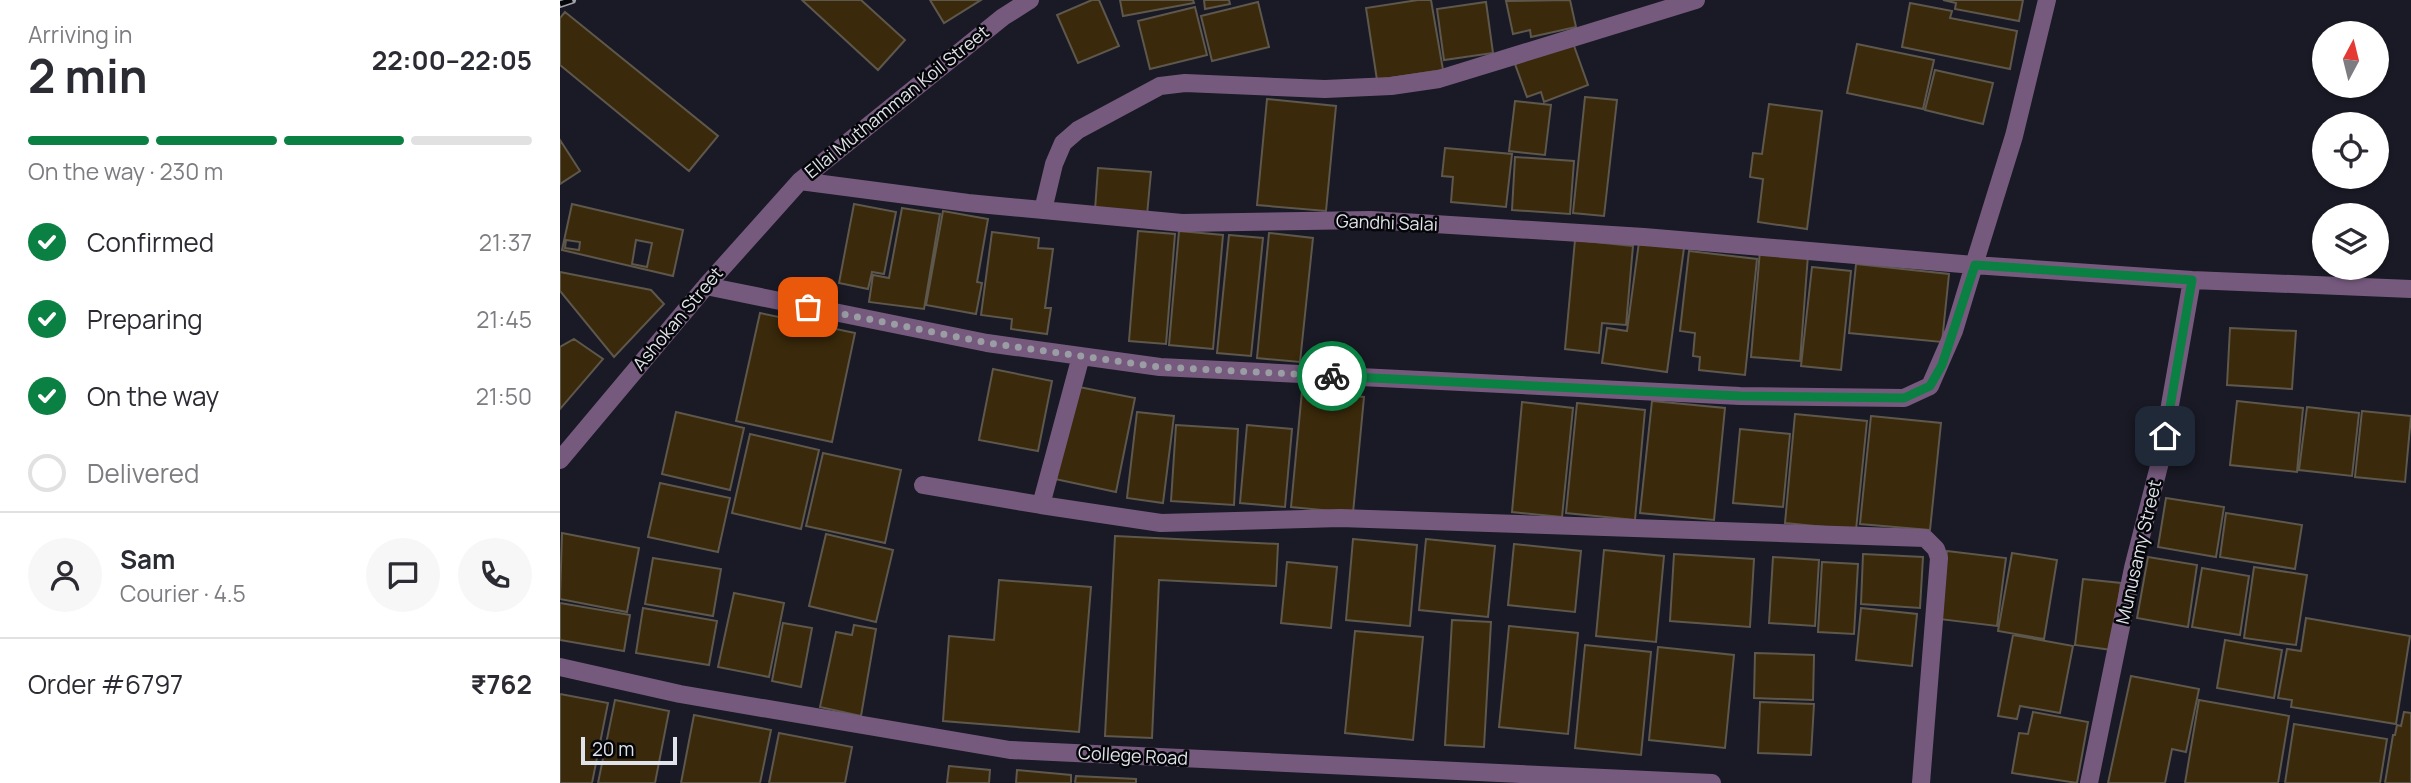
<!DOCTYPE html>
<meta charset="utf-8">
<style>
:root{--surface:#fff;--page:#f7f7f7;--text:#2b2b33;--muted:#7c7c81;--line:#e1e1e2;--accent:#0b8043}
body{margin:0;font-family:Manrope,sans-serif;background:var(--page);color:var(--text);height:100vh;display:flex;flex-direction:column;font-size:26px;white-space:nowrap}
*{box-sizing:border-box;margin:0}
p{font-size:23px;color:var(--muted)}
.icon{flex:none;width:38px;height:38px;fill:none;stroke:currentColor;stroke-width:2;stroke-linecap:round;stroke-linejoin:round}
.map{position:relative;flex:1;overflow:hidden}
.sheet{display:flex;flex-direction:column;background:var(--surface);width:560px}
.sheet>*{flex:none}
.needle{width:46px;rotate:7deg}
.fabs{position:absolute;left:1752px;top:21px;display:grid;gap:14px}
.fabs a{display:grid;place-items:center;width:77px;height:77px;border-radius:50%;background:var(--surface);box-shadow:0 2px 5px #0004;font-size:35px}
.scale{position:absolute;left:21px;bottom:18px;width:96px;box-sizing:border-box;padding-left:7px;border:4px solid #e1e3ea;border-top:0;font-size:19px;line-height:24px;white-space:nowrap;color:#e1e3ea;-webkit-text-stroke:5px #050609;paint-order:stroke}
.pin{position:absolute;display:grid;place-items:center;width:60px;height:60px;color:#fff;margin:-30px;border-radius:14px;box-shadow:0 4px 10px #0006}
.courier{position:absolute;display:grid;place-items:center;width:70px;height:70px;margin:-35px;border:5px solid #0b8043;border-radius:50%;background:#fff;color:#222;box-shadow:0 2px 9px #0007}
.overview em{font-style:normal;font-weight:700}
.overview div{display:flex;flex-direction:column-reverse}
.overview{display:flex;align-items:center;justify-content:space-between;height:119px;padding:0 28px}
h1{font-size:46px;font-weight:700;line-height:52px}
.bar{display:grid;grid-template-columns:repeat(4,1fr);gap:10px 7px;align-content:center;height:84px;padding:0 28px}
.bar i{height:9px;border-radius:5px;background:var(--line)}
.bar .selected{background:var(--accent)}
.bar p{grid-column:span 4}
.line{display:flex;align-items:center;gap:18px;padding:0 28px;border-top:2px solid var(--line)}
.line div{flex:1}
.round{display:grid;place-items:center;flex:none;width:74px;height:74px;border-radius:37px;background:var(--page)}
ol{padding:0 28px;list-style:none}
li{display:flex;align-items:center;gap:21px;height:77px}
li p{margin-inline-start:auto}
li .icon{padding:7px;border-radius:50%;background:var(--accent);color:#fff;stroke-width:4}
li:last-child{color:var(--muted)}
li i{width:38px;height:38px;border:4px solid var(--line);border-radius:50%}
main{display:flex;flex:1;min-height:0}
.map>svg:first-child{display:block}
.building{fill:#3a290b;stroke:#5e574c;stroke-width:2;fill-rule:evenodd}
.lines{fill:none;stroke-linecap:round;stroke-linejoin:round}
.minor{stroke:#765a7e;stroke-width:18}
.rail-casing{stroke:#a0a2aa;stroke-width:8}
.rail{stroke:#050609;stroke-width:5;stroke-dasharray:16;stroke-linecap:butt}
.done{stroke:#9b9da5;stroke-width:7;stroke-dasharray:0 12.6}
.route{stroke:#0b8043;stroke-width:9}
.labels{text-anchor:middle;stroke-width:5;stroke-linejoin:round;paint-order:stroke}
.street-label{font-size:18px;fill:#e1e3ea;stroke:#050609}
</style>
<main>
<section class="sheet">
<div class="overview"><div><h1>2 min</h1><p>Arriving in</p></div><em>22:00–22:05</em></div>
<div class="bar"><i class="selected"></i><i class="selected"></i><i class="selected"></i><i></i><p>On the way · 230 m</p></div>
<ol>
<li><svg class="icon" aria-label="check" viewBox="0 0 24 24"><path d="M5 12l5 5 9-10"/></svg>Confirmed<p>21:37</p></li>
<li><svg class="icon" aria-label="check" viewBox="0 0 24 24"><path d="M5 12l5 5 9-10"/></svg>Preparing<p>21:45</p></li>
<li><svg class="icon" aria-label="check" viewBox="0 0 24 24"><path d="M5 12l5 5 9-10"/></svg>On the way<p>21:50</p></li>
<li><i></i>Delivered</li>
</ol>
<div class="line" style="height:126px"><a class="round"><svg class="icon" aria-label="person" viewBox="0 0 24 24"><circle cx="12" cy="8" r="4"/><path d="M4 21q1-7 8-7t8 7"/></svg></a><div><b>Sam</b><p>Courier · 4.5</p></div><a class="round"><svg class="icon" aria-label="chat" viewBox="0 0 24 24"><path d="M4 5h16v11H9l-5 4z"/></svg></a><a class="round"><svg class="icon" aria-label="phone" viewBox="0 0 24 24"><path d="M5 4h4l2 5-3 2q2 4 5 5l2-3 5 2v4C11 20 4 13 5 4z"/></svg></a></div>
<div class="line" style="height:91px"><div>Order #6797</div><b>₹762</b></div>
</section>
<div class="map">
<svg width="1851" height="783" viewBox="0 0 1851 783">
<rect width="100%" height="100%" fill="#191a25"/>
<!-- building -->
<path class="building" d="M242,0h59l44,40 -27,30z
M370,0h51l-37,23z
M532,0h7l20,46 -41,17 -21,-48z
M560,0h73l1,3 -71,13z
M644,0h25l1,4 -25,5z
M858,0h13l12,70 -66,10 -11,-72z
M1010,0l6,27 -45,10 -1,-7 -17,4 -7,-33z
M1383,0h80l-4,21 -64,-12 1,-6z
M698,2l11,45 -57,14 -11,-45z
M926,2l7,51 -49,7 -7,-51z
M1350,3l42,8 -2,7 67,13 -7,38 -108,-22z
M635,7l12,48 -57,14 -12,-48z
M5,12l153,124 -29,35 -129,-106v-47z
M1013,43l15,42 -44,17 -3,-10 -14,5 -12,-33z
M1297,44l77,16 -11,49 -76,-16z
M1375,70l58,13 -10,41 -58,-14z
M1025,97l32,3 -13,116 -31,-3z
M707,99l69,7 -10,105 -69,-6z
M955,101l36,4 -6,50 -36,-4z
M1209,104l53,7 -15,118 -49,-7 5,-43 -13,-2 3,-24 9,1z
M0,140l20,31 -20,13z
M885,148l67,6 -6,53 -55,-5 2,-25 -11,-1z
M955,157l59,4 -4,53 -58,-4z
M538,168l53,4 -4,43 -52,-5z
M12,204l111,26 -10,46 -111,-26zM6,240l14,2 -1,8 -14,-2zM76,240l16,3 -5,24 -15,-3z
M294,204l42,8 -12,62 -12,-2 -4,17 -29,-6z
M342,208l38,6 -16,95 -55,-7 4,-27 16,3z
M383,211l45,8 -11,63 5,1 -6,31 -50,-9z
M578,231l37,3 -9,110 -37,-3z
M619,231l44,4 -10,114 -44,-4z
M432,232l47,6 -1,10 15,1 -8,59h6l-4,26 -36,-5 1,-10 -31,-4z
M709,233l44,5 -13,124 -43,-4z
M669,235l34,3 -12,118 -34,-3z
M1015,240l58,6 -7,79 -24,-2 -3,30 -34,-4z
M1079,242l45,6 -17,124 -65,-9 5,-35 20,3z
M1200,250l48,5 -8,106 -49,-4z
M1129,251l68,8 -12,116 -46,-5 1,-13 -7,-1 2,-23 -15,-2z
M1296,264l93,10 -7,68 -93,-9z
M1252,267l39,4 -10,99 -40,-4z
M0,272l91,18 13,14 -50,53 -54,-66z
M200,313l95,20 -23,109 -96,-21z
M1670,328l66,3 -4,58 -65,-4z
M14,339l29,20 -43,50v-62z
M433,369l59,12 -14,70 -59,-11z
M514,386l61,12 -19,94 -61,-13z
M742,391l62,6 -11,116 -62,-6z
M1092,401l73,7 -11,112 -74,-7z
M1677,401l66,7 -6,64 -67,-7z
M962,402l51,6 -11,109 -50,-5z
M1017,403l68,7 -10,110 -69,-7z
M1747,407l52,6 -7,63 -53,-6z
M1802,411l49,5 -6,66 -50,-5z
M116,412l68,16 -14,62 -68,-16z
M577,412l37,4 -11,87 -36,-5z
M1235,414l72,7 -11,109 -71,-7z
M1311,416l70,7 -11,107 -70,-6z
M616,425l62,4 -4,76 -63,-4z
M687,425l45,4 -7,78 -45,-4z
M1180,429l50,5 -7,73 -50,-4z
M190,434l69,16 -18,79 -69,-16z
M263,453l78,17 -16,73 -79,-17z
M100,483l70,15 -12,54 -70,-15z
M1606,498l58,9 -8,50 -58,-10z
M1666,513l76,12 -7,44 -75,-12z
M2,533l77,15 -12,64 -67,-13z
M266,534l67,16 -17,72 -67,-16z
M555,536l163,8 -2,42 -117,-6 -7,158 -47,-2z
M793,539l64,6 -7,81 -64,-6z
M866,539l69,7 -7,71 -69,-7z
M954,544l67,7 -6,61 -67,-7z
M1044,550l60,6 -8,86 -60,-6z
M1387,551l59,7 -9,68 -58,-7z
M1452,553l45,7 -13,79 -46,-8z
M1114,554l80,5 -4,68 -80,-6z
M1303,554l60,3 -3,51 -59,-4z
M1213,557l46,3 -4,66 -46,-3z
M1588,557l49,8 -9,62 -51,-9z
M93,558l68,11 -8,47 -68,-12z
M727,562l50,5 -6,61 -50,-5z
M1262,562l36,2 -4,70 -36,-2z
M1694,567l53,8 -11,70 -52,-7z
M1642,568l47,8 -9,59 -48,-8z
M1523,579l38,4 -9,67 -37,-5z
M439,580l92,7 -12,145 -136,-11 6,-85 45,4z
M174,593l50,10 -15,74 -51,-10z
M0,603l70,12 -6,36 -64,-11z
M83,608l74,13 -8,44 -73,-12z
M1301,608l56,6 -5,52 -56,-6z
M1746,618l104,18 -14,88 -105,-17 1,-7 -14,-2 9,-49 14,2z
M892,620l39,2 -7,125 -39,-2z
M223,623l29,5 -11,59 -29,-6z
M294,625l22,4 -15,87 -41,-9 16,-75 16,3z
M949,626l69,7 -10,101 -69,-7z
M795,631l68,6 -10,103 -68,-7z
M1453,635l60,11 -13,67 -40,-7 -3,13 -19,-3z
M1665,640l57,10 -8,48 -57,-10z
M1025,645l66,7 -10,103 -66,-7z
M1098,647l76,8 -9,93 -76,-8z
M1195,653l59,2 -1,45 -59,-2z
M1571,676l68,13 -13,63 -14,-3 -7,34h-57z
M0,694l48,9 -16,80h-32z
M55,700l54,11 -14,72h-57z
M1639,700l90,16 -11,67h-93z
M1200,702l54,2 -3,51 -53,-2z
M1473,712l55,10 -11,61 -65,-10 7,-40 9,1z
M1844,712l7,1v70h-26l8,-48h2l2,-10 4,1z
M134,715l77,15 -11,53h-79z
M1734,724l93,15 -7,44h-95z
M219,733l73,14 -7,36h-76z
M389,766l41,4 -1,13h-42z
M457,770l54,5v8h-55z
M516,776l60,3v4h-61z"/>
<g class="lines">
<!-- minor -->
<path class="minor" d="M240,181l168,22 214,20 189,-3 273,17 330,28 218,15 219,9
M483,210l11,-46 9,-21 15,-13 82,-44 25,-3 140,6 66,-3 48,-7 257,-79
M146,286l281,57 173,24 580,29 164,2 26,-12 24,-55 20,-66 40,-129 33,-136
M521,356l-40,149 120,18 179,-5 585,20 11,11 3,9 -18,225
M0,460l146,-174 94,-105 203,-164 27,-17
M363,485l118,20
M0,667l120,27 330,56 702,33
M1529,783l44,-215 27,-106 32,-182"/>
<!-- rail casing -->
<g class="rail-casing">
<path id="rail" d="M0,4l12,-4"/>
</g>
<!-- rail -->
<use href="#rail" class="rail"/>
</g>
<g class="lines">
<!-- done -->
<path class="done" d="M248,307l180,36 172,24 172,9"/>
<!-- route -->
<path class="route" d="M772,376l408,20 164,2 26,-12 12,-21 33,-100 217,15 -27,156"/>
</g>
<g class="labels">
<!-- street labels -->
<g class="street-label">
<text transform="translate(337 102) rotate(-39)" y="6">Ellai Muthamman Koil Street</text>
<text transform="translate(827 223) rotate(2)" y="6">Gandhi Salai</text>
<text transform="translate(118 319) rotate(-50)" y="6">Ashokan Street</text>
<text transform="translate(1579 552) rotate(-77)" y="6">Munusamy Street</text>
<text transform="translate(573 756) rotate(3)" y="6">College Road</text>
</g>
</g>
</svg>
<div class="fabs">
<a><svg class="needle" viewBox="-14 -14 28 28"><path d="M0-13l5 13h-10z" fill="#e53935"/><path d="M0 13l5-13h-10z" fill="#7c7c81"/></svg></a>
<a><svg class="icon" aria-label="locate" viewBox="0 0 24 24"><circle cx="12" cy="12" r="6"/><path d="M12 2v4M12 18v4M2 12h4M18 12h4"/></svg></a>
<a><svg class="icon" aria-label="layers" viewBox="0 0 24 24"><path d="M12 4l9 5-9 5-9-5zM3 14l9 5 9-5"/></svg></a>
</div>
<div class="scale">20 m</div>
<div class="pin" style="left:248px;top:307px;background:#ea580c"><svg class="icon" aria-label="bag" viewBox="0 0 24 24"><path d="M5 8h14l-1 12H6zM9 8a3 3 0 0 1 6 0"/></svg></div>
<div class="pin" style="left:1605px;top:436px;background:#1f2937"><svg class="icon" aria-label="home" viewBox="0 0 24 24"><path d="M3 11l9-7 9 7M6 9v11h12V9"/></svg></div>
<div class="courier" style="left:772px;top:376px"><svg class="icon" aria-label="bike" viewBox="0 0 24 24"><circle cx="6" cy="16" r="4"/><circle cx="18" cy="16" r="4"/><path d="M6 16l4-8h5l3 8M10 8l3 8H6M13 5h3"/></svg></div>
</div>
</main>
